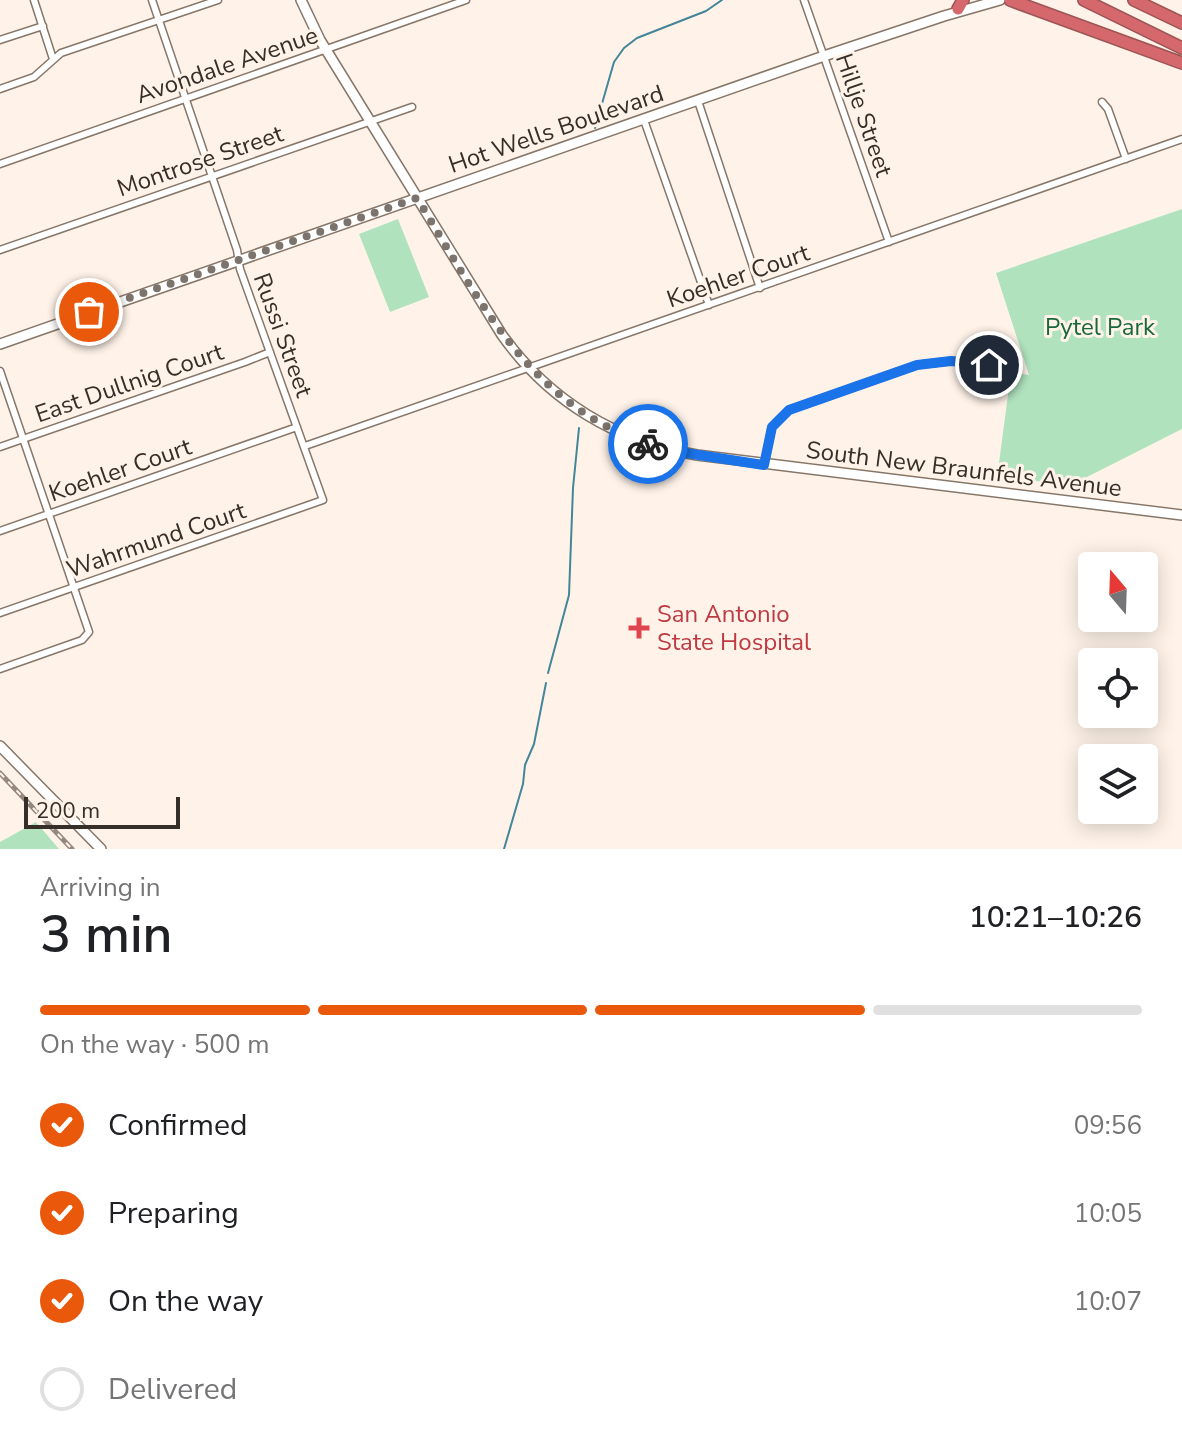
<!DOCTYPE html>
<meta charset="utf-8">
<style>
:root{--surface:#fff;--page:#f6f6f6;--text:#202124;--muted:#757577;--line:#e0e0e0;--accent:#ea580c}
body{margin:0;font-family:"Nunito Sans",sans-serif;background:var(--page);color:var(--text);height:100vh;display:flex;flex-direction:column;font-size:30px;white-space:nowrap}
*{box-sizing:border-box;margin:0}
p{font-size:26px;color:var(--muted)}
.icon{flex:none;width:44px;height:44px;fill:none;stroke:currentColor;stroke-width:2;stroke-linecap:round;stroke-linejoin:round}
.map{position:relative;height:849px;overflow:hidden}
.drawer{display:flex;flex-direction:column;background:var(--surface);flex:1}
.drawer>*{flex:none}
.needle{width:52px;rotate:341deg}
.buttons{position:absolute;left:1078px;top:552px;display:grid;gap:16px}
.buttons a{display:grid;place-items:center;width:80px;height:80px;border-radius:8px;background:var(--surface);box-shadow:0 4px 20px #0003;font-size:40px}
.scale{position:absolute;left:24px;bottom:20px;width:156px;box-sizing:border-box;padding-left:8px;border:4px solid #362e28;border-top:0;font-size:22px;line-height:28px;white-space:nowrap;color:#362e28;-webkit-text-stroke:6px #fff3e9;paint-order:stroke}
.pin{position:absolute;display:grid;place-items:center;width:68px;height:68px;color:#fff;margin:-34px;border:4px solid #fff;border-radius:50%;box-shadow:0 2px 8px #0007}
.courier{position:absolute;display:grid;place-items:center;width:80px;height:80px;margin:-40px;border:6px solid #1a73e8;border-radius:50%;background:#fff;color:#222;box-shadow:0 2px 10px #0007}
.summary em{font-style:normal;font-weight:600}
.summary div{display:flex;flex-direction:column-reverse}
.summary{display:flex;align-items:center;justify-content:space-between;height:136px;padding:0 40px}
h1{font-size:52px;font-weight:600;line-height:60px}
.bar{display:grid;grid-template-columns:repeat(4,1fr);gap:12px 8px;align-content:center;height:96px;padding:0 40px}
.bar i{height:10px;border-radius:6px;background:var(--line)}
.bar .on{background:var(--accent)}
.bar p{grid-column:span 4}
ol{padding:0 40px;list-style:none}
li{display:flex;align-items:center;gap:24px;height:88px}
li p{margin-inline-start:auto}
li .icon{padding:8px;border-radius:50%;background:var(--accent);color:#fff;stroke-width:4}
li:last-child{color:var(--muted)}
li i{width:44px;height:44px;border:4px solid var(--line);border-radius:50%}
.map>svg:first-child{display:block}
.green{fill:#b0e2be}
.lines{fill:none;stroke-linecap:round;stroke-linejoin:round}
.stream{stroke:#438599;stroke-width:2}
.street-casing{stroke:#877668;stroke-width:9}
.secondary-casing{stroke:#877668;stroke-width:12}
.highway-casing{stroke:#9d5454;stroke-width:14}
.street{stroke:#fff;stroke-width:6}
.secondary{stroke:#fff;stroke-width:9}
.highway{stroke:#d5686c;stroke-width:11}
.rail-casing{stroke:#938981;stroke-width:5}
.rail{stroke:#fff3e9;stroke-width:2;stroke-dasharray:6;stroke-linecap:butt}
.done{stroke:#7c736c;stroke-width:8;stroke-dasharray:0 14.4}
.route{stroke:#1a73e8;stroke-width:10}
.health-dot{fill:#e0444e;stroke:#fff3e9;stroke-width:3}
.labels{text-anchor:middle;stroke-width:6;stroke-linejoin:round;paint-order:stroke}
.street-label{font-size:24px;fill:#362e28;stroke:#fff3e9}
.park-label{font-size:24px;fill:#18683a;stroke:#fff3e9}
.health-label{font-size:24px;fill:#be3a42;stroke:#fff3e9;text-anchor:start}
</style>
<div class="map">
<svg width="1182" height="849" viewBox="0 0 1182 849">
<rect width="100%" height="100%" fill="#fff3e9"/>
<!-- green -->
<path class="green" d="M1182,209v220l-109,55 -76,-6 14,-106 18,3 -33,-102z
M398,219l31,78 -39,15 -31,-78z
M36,822l23,27h-59v-7z"/>
<g class="lines">
<!-- stream -->
<path class="stream" d="M595,128l19,-66 10,-14 13,-10 69,-27 16,-11
M548,673l21,-78 4,-107 6,-60
M504,849l19,-65 2,-19 9,-21 12,-61"/>
<!-- street casing -->
<g class="street-casing">
<path id="street" d="M34,0l19,59
M804,0l85,242
M0,40l43,-14
M0,89l34,-12 27,-24 157,-53
M698,101l62,187
M1102,102l6,7 18,50
M644,120l65,185
M0,164l466,-164
M0,250l412,-143
M0,371l89,261 -7,8 -82,29
M305,446l877,-307
M0,447l245,-85 25,-10
M764,465l8,-38 17,-17 128,-45 34,-4 61,6
M0,531l297,-104
M0,613l323,-113 -83,-231 -3,-19 -85,-250"/>
</g>
<!-- secondary casing -->
<g class="secondary-casing">
<path id="secondary" d="M301,0l19,40 182,295c47,66 115,107 195,120l485,60
M0,344l824,-288 120,-40 56,-16
M0,746l101,103"/>
</g>
<!-- highway casing -->
<g class="highway-casing">
<path id="highway" d="M1010,0l172,63
M1084,0l98,48
M1134,0l48,23
M958,9l5,-9"/>
</g>
<!-- street -->
<use href="#street" class="street"/>
<!-- secondary -->
<use href="#secondary" class="secondary"/>
<!-- highway -->
<use href="#highway" class="highway"/>
<!-- rail casing -->
<g class="rail-casing">
<path id="rail" d="M0,773l72,76"/>
</g>
<!-- rail -->
<use href="#rail" class="rail"/>
</g>
<g class="lines">
<!-- done -->
<path class="done" d="M89,312l328,-114c62,101 111,206 231,246"/>
<!-- route -->
<path class="route" d="M648,444l25,7 91,14 8,-38 17,-17 128,-45 34,-4 38,4"/>
</g>
<!-- markers -->
<path class="health-dot" d="M635 616h8v8h8v8h-8v8h-8v-8h-8v-8h8z"/>
<g class="labels">
<!-- street labels -->
<g class="street-label">
<text transform="translate(227 65) rotate(-19)" y="8">Avondale Avenue</text>
<text transform="translate(864 115) rotate(71)" y="8">Hillje Street</text>
<text transform="translate(556 129) rotate(-19)" y="8">Hot Wells Boulevard</text>
<text transform="translate(200 161) rotate(-19)" y="8">Montrose Street</text>
<text transform="translate(738 276) rotate(-19)" y="8">Koehler Court</text>
<text transform="translate(283 335) rotate(70)" y="8">Russi Street</text>
<text transform="translate(129 383) rotate(-19)" y="8">East Dullnig Court</text>
<text transform="translate(964 469) rotate(7)" y="8">South New Braunfels Avenue</text>
<text transform="translate(120 470) rotate(-19)" y="8">Koehler Court</text>
<text transform="translate(156 540) rotate(-19)" y="8">Wahrmund Court</text>
</g>
<!-- park labels -->
<g class="park-label">
<text x="1100" y="335">Pytel Park</text>
</g>
<!-- health labels -->
<g class="health-label">
<text x="657" y="622">San Antonio<tspan x="657" dy="28">State Hospital</tspan></text>
</g>
</g>
</svg>
<div class="buttons">
<a><svg class="needle" viewBox="-14 -14 28 28"><path d="M0-13l5 13h-10z" fill="#e53935"/><path d="M0 13l5-13h-10z" fill="#757577"/></svg></a>
<a><svg class="icon" aria-label="locate" viewBox="0 0 24 24"><circle cx="12" cy="12" r="6"/><path d="M12 2v4M12 18v4M2 12h4M18 12h4"/></svg></a>
<a><svg class="icon" aria-label="layers" viewBox="0 0 24 24"><path d="M12 4l9 5-9 5-9-5zM3 14l9 5 9-5"/></svg></a>
</div>
<div class="scale">200 m</div>
<div class="pin" style="left:89px;top:312px;background:#ea580c"><svg class="icon" aria-label="bag" viewBox="0 0 24 24"><path d="M5 8h14l-1 12H6zM9 8a3 3 0 0 1 6 0"/></svg></div>
<div class="pin" style="left:989px;top:365px;background:#1f2937"><svg class="icon" aria-label="home" viewBox="0 0 24 24"><path d="M3 11l9-7 9 7M6 9v11h12V9"/></svg></div>
<div class="courier" style="left:648px;top:444px"><svg class="icon" aria-label="bike" viewBox="0 0 24 24"><circle cx="6" cy="16" r="4"/><circle cx="18" cy="16" r="4"/><path d="M6 16l4-8h5l3 8M10 8l3 8H6M13 5h3"/></svg></div>
</div>
<section class="drawer">
<div class="summary"><div><h1>3 min</h1><p>Arriving in</p></div><em>10:21–10:26</em></div>
<div class="bar"><i class="on"></i><i class="on"></i><i class="on"></i><i></i><p>On the way · 500 m</p></div>
<ol>
<li><svg class="icon" aria-label="check" viewBox="0 0 24 24"><path d="M5 12l5 5 9-10"/></svg>Confirmed<p>09:56</p></li>
<li><svg class="icon" aria-label="check" viewBox="0 0 24 24"><path d="M5 12l5 5 9-10"/></svg>Preparing<p>10:05</p></li>
<li><svg class="icon" aria-label="check" viewBox="0 0 24 24"><path d="M5 12l5 5 9-10"/></svg>On the way<p>10:07</p></li>
<li><i></i>Delivered</li>
</ol>
</section>
